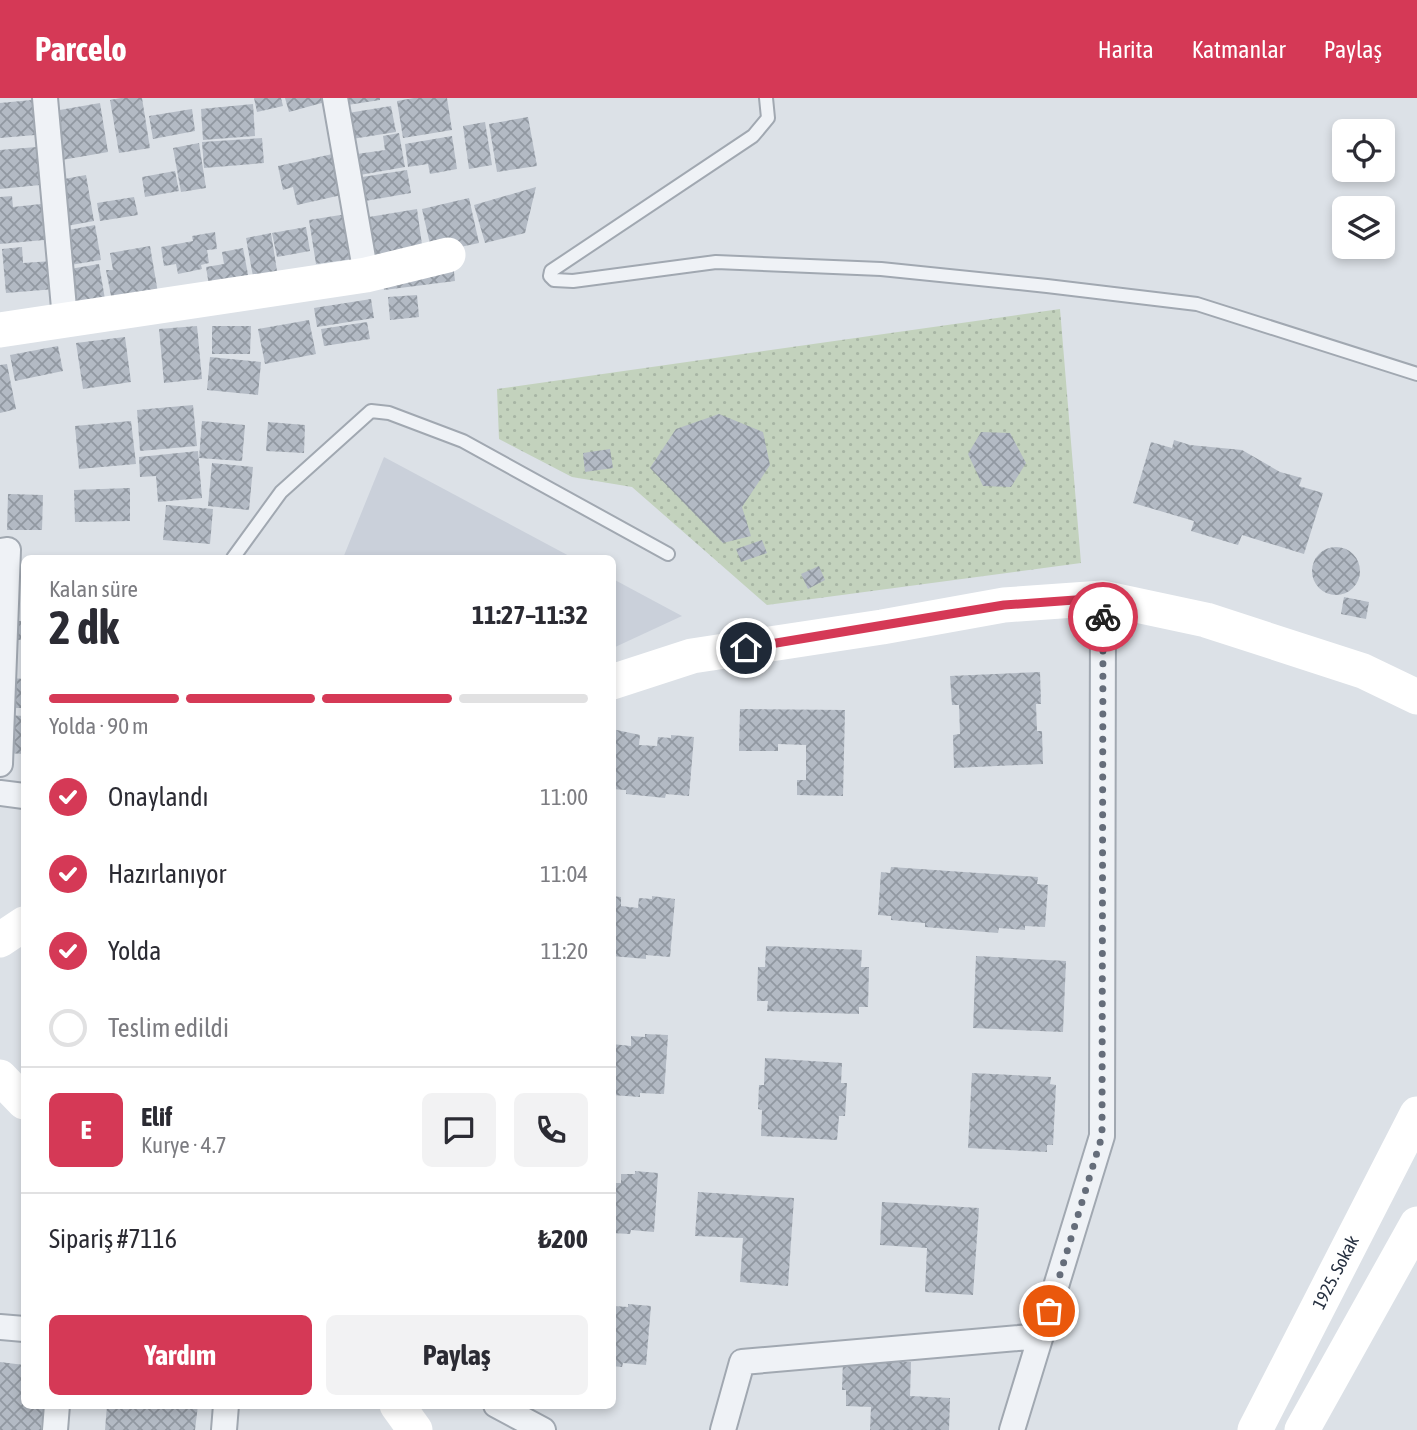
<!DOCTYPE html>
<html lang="tr">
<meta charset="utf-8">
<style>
:root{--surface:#fff;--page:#f2f2f3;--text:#2b2b33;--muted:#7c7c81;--line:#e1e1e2;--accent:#d53956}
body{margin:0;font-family:"Asap Condensed",sans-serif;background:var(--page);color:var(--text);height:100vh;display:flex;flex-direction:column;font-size:26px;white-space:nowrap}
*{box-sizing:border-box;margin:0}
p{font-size:23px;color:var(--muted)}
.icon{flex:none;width:38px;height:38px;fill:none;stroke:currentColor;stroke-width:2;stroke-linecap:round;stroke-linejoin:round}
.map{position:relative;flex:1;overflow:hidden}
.panel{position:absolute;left:21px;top:457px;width:595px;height:854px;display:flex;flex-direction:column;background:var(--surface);border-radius:10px;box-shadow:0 4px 10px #0003}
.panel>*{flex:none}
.tools{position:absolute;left:1332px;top:21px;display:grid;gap:14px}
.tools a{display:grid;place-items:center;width:63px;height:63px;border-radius:10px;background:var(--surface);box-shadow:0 4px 10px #0003;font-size:35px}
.pin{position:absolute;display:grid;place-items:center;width:60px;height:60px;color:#fff;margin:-30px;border:4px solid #fff;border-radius:50%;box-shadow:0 2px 7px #0007}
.courier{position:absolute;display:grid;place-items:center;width:70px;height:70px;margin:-35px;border:5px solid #d53956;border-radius:50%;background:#fff;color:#222;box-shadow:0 2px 9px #0007}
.head em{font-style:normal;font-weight:700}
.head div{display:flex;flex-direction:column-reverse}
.head{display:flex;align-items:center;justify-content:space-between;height:119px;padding:0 28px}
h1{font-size:46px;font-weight:700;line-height:52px}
.bar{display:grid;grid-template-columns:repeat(4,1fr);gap:10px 7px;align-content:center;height:84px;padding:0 28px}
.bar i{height:9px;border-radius:5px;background:var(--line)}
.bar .active{background:var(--accent)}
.bar p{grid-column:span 4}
.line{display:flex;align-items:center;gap:18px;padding:0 28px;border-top:2px solid var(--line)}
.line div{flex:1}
.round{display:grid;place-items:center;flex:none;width:74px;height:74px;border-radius:10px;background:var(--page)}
ol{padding:0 28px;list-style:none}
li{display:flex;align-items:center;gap:21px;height:77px}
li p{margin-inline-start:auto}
li .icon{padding:7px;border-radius:50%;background:var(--accent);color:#fff;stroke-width:4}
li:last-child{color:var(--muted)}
li i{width:38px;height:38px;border:4px solid var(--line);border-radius:50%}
.cta{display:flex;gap:14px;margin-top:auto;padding:14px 28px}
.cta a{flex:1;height:80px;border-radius:10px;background:var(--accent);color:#fff;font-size:28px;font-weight:700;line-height:80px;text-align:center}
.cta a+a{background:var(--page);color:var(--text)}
header{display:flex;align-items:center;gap:42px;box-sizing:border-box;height:98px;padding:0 35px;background:var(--accent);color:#fff}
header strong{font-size:33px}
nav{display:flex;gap:38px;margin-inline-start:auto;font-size:24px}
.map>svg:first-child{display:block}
.built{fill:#cad0da}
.grass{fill:url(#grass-dots)}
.building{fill:url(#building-cross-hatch)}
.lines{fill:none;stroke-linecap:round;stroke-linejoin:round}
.lane-casing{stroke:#a1a8b1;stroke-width:16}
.street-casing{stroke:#a1a8b1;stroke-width:28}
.lane{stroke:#eff2f6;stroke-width:12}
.street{stroke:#eff2f6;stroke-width:24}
.secondary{stroke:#fff;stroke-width:35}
.done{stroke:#656d7a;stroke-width:7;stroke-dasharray:0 12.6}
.route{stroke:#d53956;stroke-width:9}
.labels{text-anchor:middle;stroke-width:5;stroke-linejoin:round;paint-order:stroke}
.street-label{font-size:18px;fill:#252f3f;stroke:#ecf0f5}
</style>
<header>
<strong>Parcelo</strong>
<nav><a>Harita</a><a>Katmanlar</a><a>Paylaş</a></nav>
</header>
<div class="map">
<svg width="1417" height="1332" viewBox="0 0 1417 1332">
<defs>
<pattern id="grass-dots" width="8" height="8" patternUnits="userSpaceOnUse" patternTransform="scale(1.75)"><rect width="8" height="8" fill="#c3d2bd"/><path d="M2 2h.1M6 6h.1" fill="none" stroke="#a7b5a4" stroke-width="1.8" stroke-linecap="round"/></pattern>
<pattern id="building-cross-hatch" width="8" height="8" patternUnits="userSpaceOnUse" patternTransform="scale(1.75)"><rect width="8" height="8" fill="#b3bac4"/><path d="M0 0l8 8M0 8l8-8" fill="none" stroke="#9198a1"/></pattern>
</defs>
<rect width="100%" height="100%" fill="#dce1e7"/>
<!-- built -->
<path class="built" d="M384,359l189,101h-230z
M613,481l69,37 -69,32z"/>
<!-- grass -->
<path class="grass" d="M1060,211l21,254 -314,42 -135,-118 -60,-10 -73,-38 -2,-50z"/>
<!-- building -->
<path class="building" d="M121,0h21l8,50 -31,5 -9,-53z
M254,0h27l2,8 -26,6z
M285,0h43l1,3 -40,11z
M340,0h40v2l-39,6z
M414,0h33l5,32 -49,8 -6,-37z
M32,2l3,35 -35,3v-35z
M100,5l8,49 -52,9 -8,-49z
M253,6l2,32 -52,4 -2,-31z
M391,8l5,26 -44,7 -4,-26z
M192,11l3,22 -42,8 -4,-23z
M528,19l9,49 -40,6 -8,-48z
M485,24l7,43 -23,4 -6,-43z
M399,35l6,34 -45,8 -3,-21 28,-4 -2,-14z
M452,38l5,33 -27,5 -2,-10 -20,3 -3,-23z
M262,40l2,25 -60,5 -2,-26z
M199,45l7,45 -25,4 -8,-44z
M37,49l3,38 -40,4v-39z
M337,55l9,41 -49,11 -4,-18 -10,3 -5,-24z
M407,72l4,23 -46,8 -3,-24z
M175,73l4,20 -34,6 -3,-20z
M86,77l8,46 -33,6 -8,-46z
M536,89l-11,46 -40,10 -11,-38z
M12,98l1,11 28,-3 3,36 -44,4v-47z
M134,99l4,18 -38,6 -3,-18z
M469,100l10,45 -47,10 -10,-44z
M417,111l6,43 -47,7 -7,-42z
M353,115l7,45 -44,6 -7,-44z
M95,127l6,35 -37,6 -6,-34z
M306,129l4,24 -33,6 -5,-24z
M215,134l2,17 -10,1 2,13 -8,2 1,4 -24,5 -2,-10 -12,2 -3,-19 32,-6 -1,-5z
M271,135l7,44 -24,5 -8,-44z
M150,148l8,47 -46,8 -6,-31h7l-3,-17z
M22,149l1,16 29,-2 3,28 -49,4 -4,-44z
M243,150l7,37 -40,7 -4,-25 18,-3 -2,-12z
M453,165l2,18 -71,9 -2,-18z
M99,166l7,41 -34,6 -8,-41z
M417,197l2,22 -29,3 -2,-23z
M371,201l3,19 -57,9 -3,-19z
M309,222l7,34 -51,10 -7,-35z
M367,224l3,17 -46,7 -3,-17z
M197,228l5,53 -38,4 -5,-54z
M212,228h39l-1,28h-38z
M125,239l6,45 -48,7 -7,-46z
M58,248l5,25 -48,10 -5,-26z
M210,259l51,5 -3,33 -51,-5z
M7,266l9,45 -16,4v-48z
M193,307l4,41 -57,5 -3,-41z
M719,316l44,18 7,33 -28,42 9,29 -28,7 -73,-75 26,-39z
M131,323l5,43 -57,5 -4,-43z
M202,323l43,4 -3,36 -43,-3z
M268,324l37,3 -1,28 -38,-2z
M981,334l29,1 16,30 -15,24 -28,-1 -15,-32z
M1174,342l16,5 52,5 38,22 22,6 -3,8 24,7 -19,61 -62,-19 -4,10 -47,-14 3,-10 -61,-18 18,-61 21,6z
M610,351l3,19 -28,4 -2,-19z
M198,353l4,47 -44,4 -2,-26 -16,1 -1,-20z
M212,365l41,4 -4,43 -41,-4z
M130,390v33l-55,1 -1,-32z
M8,396l35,1 -1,35h-35z
M166,407l47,4 -3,35 -47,-4z
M762,442l5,13 -26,9 -5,-13z
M1312 473a24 24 0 1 1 48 0a24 24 0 1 1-48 0Z
M819,468l6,14 -17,9 -7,-15z
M1344,499l25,5 -3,17 -25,-5z
M17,523h7v19h-8z
M1040,574l1,32h-5l1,27h5l1,33 -89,4 -1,-33 7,-1 -1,-29h-7l-2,-29z
M11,580l13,1v29h-15z
M740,611l105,1 -2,86 -46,-1v-15h9v-35l-28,-1v7h-39z
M8,617l16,1v38l-18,-1z
M612,631l28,6 -1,10 18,1 1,-9 13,1v-3l23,2 -5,59 -23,-2 -1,4 -39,-4v-4l-14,-1z
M891,769l147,10 -1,7 11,1 -3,42 -20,-1v4l-26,-2 -1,5 -73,-6v-4l-34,-3v-4l-13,-1 3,-43 9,1z
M612,798l9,1v9l17,2 1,-10 13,1v-3l23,3 -5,58 -24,-2v4l-34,-3z
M766,848l96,4 -1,17h8l-1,40h-9v7l-92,-3 1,-10h-11l1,-34h7z
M976,858l90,5 -3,71 -90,-4z
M645,936l23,1 -4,59 -24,-1v4l-28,-2v-51l19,2v-10l14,1z
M765,960l77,5 -1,20h6l-2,33h-6l-2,24 -76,-4 1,-26 -4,-1 1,-24h5z
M972,975l79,4 -1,7 6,1 -3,60h-6v7l-79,-4z
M635,1073l23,2 -4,59 -23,-2 -1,4 -18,-1v-50h9v-9h14z
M698,1094l96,6 -6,88 -48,-4 3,-44 -48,-2z
M882,1104l97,6 -6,87 -48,-3 2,-44 -47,-3z
M628,1206l23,2 -5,59 -23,-2 -1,4 -10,-1 2,-60 14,1z
M843,1262l68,2 -1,34 40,2 -1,32h-79l1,-23 -25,-1v-16h-4z
M0,1264l24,3v40h20l-3,25h-41z
M107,1307h91l-3,25h-90z"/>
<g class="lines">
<!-- lane casing -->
<g class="lane-casing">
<path id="lane" d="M766,0l2,20 -15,18 -202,135 -1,5 4,4 19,1 143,-19 165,7 166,17 150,18 220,70
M233,460l48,-66 90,-81 18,2 74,28 205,113"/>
</g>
<!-- street casing -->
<g class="street-casing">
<path id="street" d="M45,0l20,221
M335,0l31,177
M0,453l8,-1 -8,214
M0,695l24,3
M0,1229l24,2
M496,1307l47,25
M55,1332l2,-25
M224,1332l2,-25
M723,1332l19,-68 299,-26
M1012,1332l90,-294 1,-538"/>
</g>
<!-- lane -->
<use href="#lane" class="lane"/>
<!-- street -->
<use href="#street" class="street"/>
<!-- secondary -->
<g class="secondary">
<path d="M0,232l366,-55 82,-20"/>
<path d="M612,584l80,-26 190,-29 122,-22 99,-7 103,22 157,51 54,26"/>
<path d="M0,842l24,-16"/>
<path d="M0,979l24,25"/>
<path d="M397,1307l18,25"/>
<path id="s1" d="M1255,1332l162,-316"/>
<path d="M1302,1332l115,-206"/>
</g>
</g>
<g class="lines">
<!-- done -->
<path class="done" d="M1049,1213l53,-175 1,-519"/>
<!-- route -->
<path class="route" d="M746,550l258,-43 99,-7v19"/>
</g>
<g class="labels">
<!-- street labels -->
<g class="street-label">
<text dy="6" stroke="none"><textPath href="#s1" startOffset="177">1925. Sokak</textPath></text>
</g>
</g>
</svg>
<div class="tools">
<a><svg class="icon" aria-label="locate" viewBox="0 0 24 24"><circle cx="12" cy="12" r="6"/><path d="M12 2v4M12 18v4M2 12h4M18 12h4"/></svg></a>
<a><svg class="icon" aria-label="layers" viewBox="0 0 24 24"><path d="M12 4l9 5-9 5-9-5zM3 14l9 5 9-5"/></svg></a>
</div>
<div class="pin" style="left:1049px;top:1213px;background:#ea580c"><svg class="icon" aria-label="bag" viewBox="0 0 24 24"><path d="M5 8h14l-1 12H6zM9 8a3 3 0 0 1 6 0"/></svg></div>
<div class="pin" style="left:746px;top:550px;background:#1f2937"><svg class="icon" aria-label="home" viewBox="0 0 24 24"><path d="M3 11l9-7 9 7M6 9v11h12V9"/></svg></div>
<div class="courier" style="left:1103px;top:519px"><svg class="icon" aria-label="bike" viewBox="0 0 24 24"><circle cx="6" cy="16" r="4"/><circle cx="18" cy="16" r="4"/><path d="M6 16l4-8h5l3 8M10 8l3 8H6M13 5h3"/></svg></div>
<section class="panel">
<div class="head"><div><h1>2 dk</h1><p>Kalan süre</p></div><em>11:27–11:32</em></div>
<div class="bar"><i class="active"></i><i class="active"></i><i class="active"></i><i></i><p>Yolda · 90 m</p></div>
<ol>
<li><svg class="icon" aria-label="check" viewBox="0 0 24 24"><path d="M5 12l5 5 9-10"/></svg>Onaylandı<p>11:00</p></li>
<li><svg class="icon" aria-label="check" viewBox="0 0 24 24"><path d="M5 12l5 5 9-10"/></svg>Hazırlanıyor<p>11:04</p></li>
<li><svg class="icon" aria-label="check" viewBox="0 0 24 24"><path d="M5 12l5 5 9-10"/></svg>Yolda<p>11:20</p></li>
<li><i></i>Teslim edildi</li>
</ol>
<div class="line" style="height:126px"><b class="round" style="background:var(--accent);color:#fff">E</b><div><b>Elif</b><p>Kurye · 4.7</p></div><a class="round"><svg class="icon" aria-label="chat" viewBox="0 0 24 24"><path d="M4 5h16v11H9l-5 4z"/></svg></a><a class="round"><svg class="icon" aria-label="phone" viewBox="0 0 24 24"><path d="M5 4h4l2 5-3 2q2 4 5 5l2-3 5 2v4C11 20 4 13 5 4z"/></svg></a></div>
<div class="line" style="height:91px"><div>Sipariş #7116</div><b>₺200</b></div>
<div class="cta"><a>Yardım</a><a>Paylaş</a></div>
</section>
</div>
